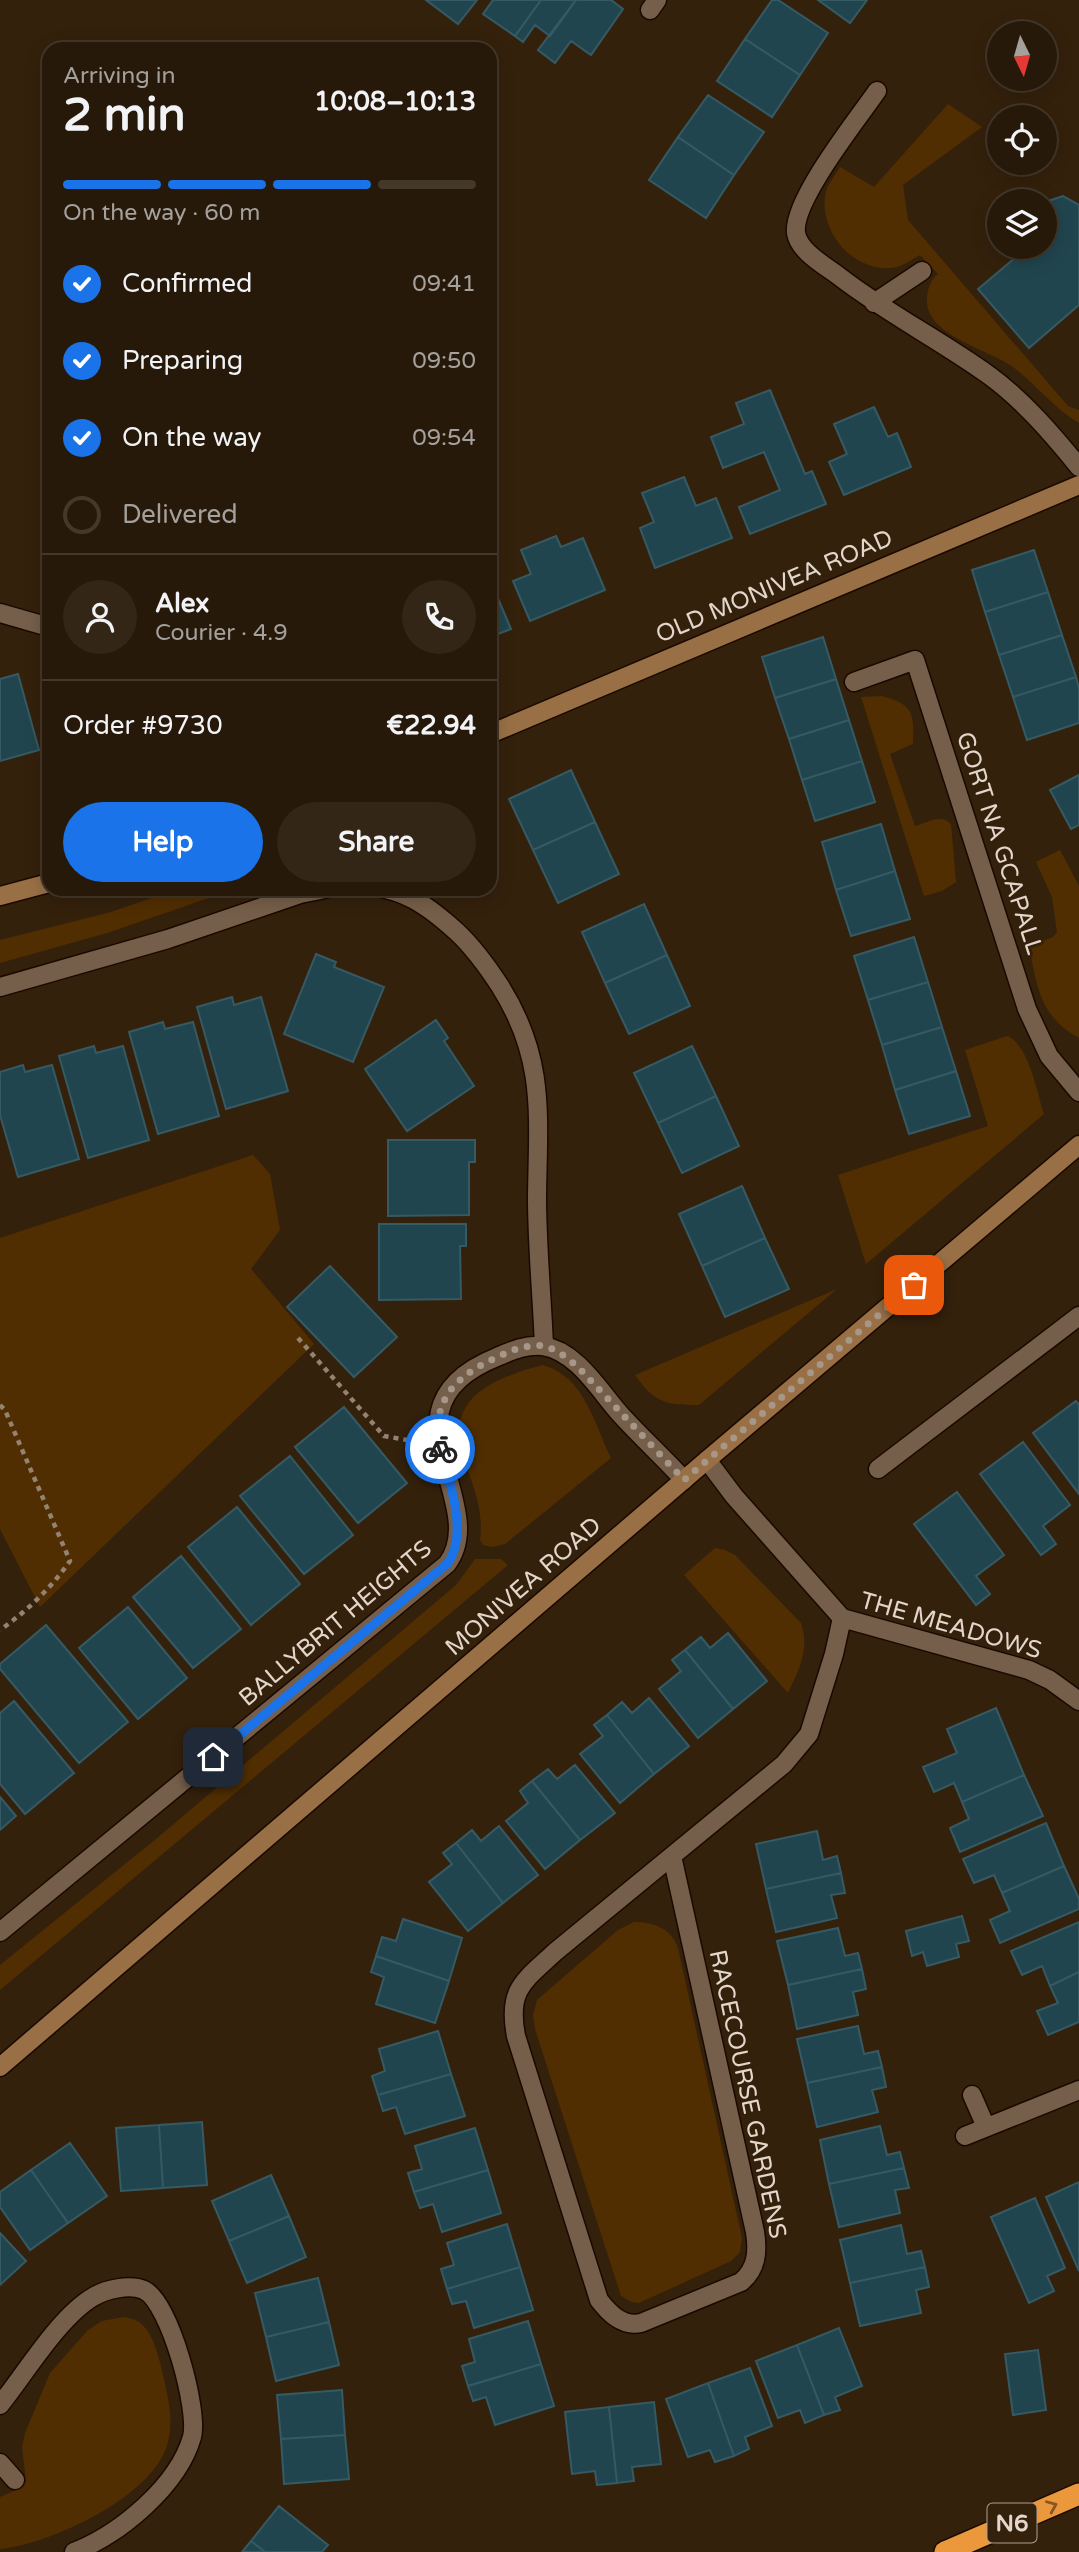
<!DOCTYPE html>
<meta charset="utf-8">
<style>
:root{--surface:#271909;--page:#332617;--text:#f1f3f6;--muted:#a4a09c;--line:#43382a;--accent:#1a73e8}
body{margin:0;font-family:"Varela Round",sans-serif;background:var(--page);color:var(--text);height:100vh;display:flex;flex-direction:column;font-size:26px;white-space:nowrap}
*{box-sizing:border-box;margin:0}
p{font-size:23px;color:var(--muted)}
.icon{flex:none;width:38px;height:38px;fill:none;stroke:currentColor;stroke-width:2;stroke-linecap:round;stroke-linejoin:round}
.map{position:relative;flex:1;overflow:hidden}
.drawer{position:absolute;left:42px;top:42px;width:455px;height:854px;display:flex;flex-direction:column;background:var(--surface);border-radius:21px;box-shadow:0 4px 18px #0003,0 0 0 2px var(--line)}
.drawer>*{flex:none}
.needle{width:46px;rotate:175deg}
.buttons{position:absolute;left:987px;top:21px;display:grid;gap:14px}
.buttons a{display:grid;place-items:center;width:70px;height:70px;border-radius:50%;background:var(--surface);box-shadow:0 4px 18px #0003,0 0 0 2px var(--line);font-size:35px}
.pin{position:absolute;display:grid;place-items:center;width:60px;height:60px;color:#fff;margin:-30px;border-radius:14px;box-shadow:0 4px 10px #0006}
.courier{position:absolute;display:grid;place-items:center;width:70px;height:70px;margin:-35px;border:5px solid #1a73e8;border-radius:50%;background:#fff;color:#222;box-shadow:0 2px 9px #0007}
.headline em{font-style:normal;font-weight:700}
.headline div{display:flex;flex-direction:column-reverse}
.headline{display:flex;align-items:center;justify-content:space-between;height:119px;padding:0 21px}
h1{font-size:46px;font-weight:700;line-height:52px}
.bar{display:grid;grid-template-columns:repeat(4,1fr);gap:10px 7px;align-content:center;height:84px;padding:0 21px}
.bar i{height:9px;border-radius:5px;background:var(--line)}
.bar .on{background:var(--accent)}
.bar p{grid-column:span 4}
.line{display:flex;align-items:center;gap:18px;padding:0 21px;border-top:2px solid var(--line)}
.line div{flex:1}
.round{display:grid;place-items:center;flex:none;width:74px;height:74px;border-radius:37px;background:var(--page)}
ol{padding:0 21px;list-style:none}
li{display:flex;align-items:center;gap:21px;height:77px}
li p{margin-inline-start:auto}
li .icon{padding:7px;border-radius:50%;background:var(--accent);color:#fff;stroke-width:4}
li:last-child{color:var(--muted)}
li i{width:38px;height:38px;border:4px solid var(--line);border-radius:50%}
.action{display:flex;gap:14px;margin-top:auto;padding:14px 21px}
.action a{flex:1;height:80px;border-radius:42px;background:var(--accent);color:#fff;font-size:28px;font-weight:700;line-height:80px;text-align:center}
.action a+a{background:var(--page);color:var(--text)}
.map>svg:first-child{display:block}
.green{fill:#512e02}
.building{fill:#21454e;stroke:#365a63;stroke-width:2}
.lines{fill:none;stroke-linecap:round;stroke-linejoin:round}
.lane-casing{stroke:#1b0900;stroke-width:21}
.street-casing{stroke:#1b0900;stroke-width:21}
.secondary-casing{stroke:#1b0900;stroke-width:21}
.highway-casing{stroke:#1b0900;stroke-width:24}
.path{stroke:#938373;stroke-width:4.5;stroke-dasharray:5 5;stroke-linecap:butt}
.lane{stroke:#765f4a;stroke-width:18}
.street{stroke:#765f4a;stroke-width:18}
.secondary{stroke:#997046;stroke-width:18}
.highway{stroke:#eb983d;stroke-width:21}
.oneway{stroke:#865722}
.done{stroke:#a69788;stroke-width:7;stroke-dasharray:0 12.6}
.route{stroke:#1a73e8;stroke-width:9}
.labels{text-anchor:middle;stroke-width:6;stroke-linejoin:round;paint-order:stroke}
.shield{fill:#34210c;stroke:#aea091;stroke-width:2}
.shield-label{font-size:23px;font-weight:bold;fill:#e3d6ca}
.street-label{font-size:24px;fill:#e3d6ca;stroke:#34210c}
</style>
<div class="map">
<svg width="1079" height="2552" viewBox="0 0 1079 2552">
<rect width="100%" height="100%" fill="#34210c"/>
<!-- green -->
<path class="green" d="M948,104l34,23 -79,58 5,35 160,186 11,4v13c-26,-15 -42,-38 -66,-56 -25,-18 -90,-32 -86,-70 1,-9 4,-18 11,-23l-18,-19c-9,5 -18,12 -29,13 -40,3 -74,-39 -65,-77 3,-8 10,-17 14,-24l34,20z
M882,696c32,9 32,17 31,48l-23,10 25,72c12,-3 26,-13 36,-2l5,58 -14,9 -18,5 -63,-199z
M1060,850l19,36v152c-39,-21 -42,-52 -50,-92l24,-9 4,-5 -5,-35 -16,-35z
M177,889h58l-128,44 -107,30v-23l111,-28z
M1007,1036c22,8 30,57 37,78l-178,150 -28,-89 150,-49 -23,-76z
M253,1155l17,19 10,56 -29,39 63,75 -274,263 -40,-78v-291z
M837,1289l-138,116c-34,0 -44,-2 -64,-30z
M543,1365c42,12 51,59 68,93l-106,86 -12,3 -10,-2 -3,-5c5,-36 -12,-61 -19,-95 -12,-52 44,-70 82,-80z
M715,1548l10,2 10,5 66,68c9,25 -2,47 -13,70l-104,-118z
M475,1559h26l7,6 -508,425v-25l156,-126 300,-254z
M634,1922c20,0 38,7 44,26l64,290 -2,14 -9,9 -92,42 -7,-1 -11,-6 -86,-267 -2,-14 4,-15 81,-70z
M124,2317c4,1 11,2 15,5 14,10 19,33 23,48 5,24 13,50 5,75 -15,52 -116,99 -167,104v-52l18,-8 8,-8 -4,-34 3,-14 25,-60 38,-43 14,-9z"/>
<!-- building -->
<path class="building" d="M426,0h51l-19,24z
M493,0h48l-26,36 -32,-22z
M541,0h35l-26,36 -15,-11 -12,17 -8,-6z
M576,0h35l12,9 -32,46 -20,-14 -16,22 -17,-13z
M772,0h6l50,33 -28,42 -55,-36z
M818,0h49l-17,23z
M745,39l55,36 -28,42 -55,-36z
M708,95l56,37 -30,43 -56,-38z
M678,137l56,38 -28,43 -57,-38z
M1063,196l16,9v100l-50,43 -51,-59 50,-42h17v-15l6,-5 -6,-8v-17z
M770,390l35,84 7,-3 14,33 -76,30 -11,-27 41,-17 -16,-38 -41,16 -12,-31 33,-13 -8,-21z
M874,407l14,30 9,-4 14,34 -67,28 -15,-33 18,-8 -13,-30z
M684,477l12,29 20,-8 16,40 -77,30 -15,-40 14,-6 -12,-29z
M556,536l5,11 22,-9 22,52 -75,31 -17,-40 18,-7 -10,-24z
M1034,550l14,42 -63,20 -13,-42z
M494,589l17,40 -21,8v-46z
M1048,592l14,43 -63,20 -14,-43z
M1062,635l14,42 -63,20 -14,-42z
M823,637l13,42 -61,19 -13,-41z
M18,674l21,76 -39,11v-82z
M1076,677l3,11v35l-52,17 -14,-43z
M836,679l13,41 -60,19 -14,-41z
M849,720l13,41 -60,19 -13,-41z
M862,761l13,41 -60,19 -13,-41z
M571,770l24,52 -62,28 -24,-51z
M1079,775v50l-8,4 -21,-39z
M595,822l24,52 -61,29 -25,-53z
M881,824l14,47 -59,19 -14,-48z
M895,871l15,48 -59,17 -15,-46z
M644,904l23,51 -62,28 -23,-51z
M914,937l14,45 -60,18 -14,-44z
M316,954l20,8 -2,5 50,20 -31,75 -69,-28z
M667,955l23,51 -61,28 -24,-51z
M928,982l14,45 -60,18 -14,-45z
M232,997l2,8 27,-8 27,94 -62,18 -29,-102z
M436,1020l12,18 -4,3 30,45 -67,45 -42,-62z
M163,1022l2,7 28,-7 26,94 -61,18 -29,-102z
M942,1027l14,44 -61,19 -13,-45z
M94,1046l2,7 27,-7 26,94 -61,18 -29,-102z
M692,1046l24,50 -58,27 -24,-50z
M23,1065l2,7 27,-7 27,94 -61,18 -18,-62v-43z
M956,1071l14,45 -61,18 -14,-44z
M716,1096l23,50 -57,27 -24,-50z
M388,1140h87v22h-6v53l-81,1z
M742,1186l23,52 -63,28 -23,-52z
M379,1224h87v22h-6l1,53 -82,1z
M765,1238l24,51 -64,28 -23,-51z
M330,1266l67,71 -43,40 -67,-70z
M1076,1401l3,4v89l-46,-61z
M344,1407l63,76 -49,40 -63,-76z
M1023,1442l47,63 -27,21 13,18 -15,11 -61,-81z
M290,1456l63,79 -49,39 -64,-78z
M957,1492l47,63 -28,21 14,18 -14,11 -62,-81z
M237,1507l63,77 -49,41 -63,-78z
M181,1556l60,73 -48,39 -60,-71z
M128,1607l59,71 -49,41 -59,-71z
M46,1625l82,97 -49,41 -79,-94v-5z
M728,1633l39,48 -34,28 -48,-59 16,-13 9,11z
M685,1650l48,59 -35,29 -39,-49 22,-18 -9,-11z
M649,1698l40,48 -35,28 -47,-59 15,-13 10,11z
M14,1701l60,72 -49,41 -25,-30v-71z
M996,1708l28,67 -62,27 -8,-19 -20,9 -11,-25 34,-14 -10,-24z
M607,1715l47,59 -34,29 -40,-49 23,-18 -9,-11z
M575,1765l40,48 -35,27 -48,-59 16,-12 9,10z
M1024,1775l19,41 -83,36 -10,-24 19,-9 -7,-17z
M532,1781l48,59 -35,29 -39,-48 22,-18 -8,-12z
M0,1797l16,19 -16,14z
M1046,1823l18,43 -62,27 -8,-18 -20,8 -11,-24z
M499,1826l39,49 -35,28 -47,-60 16,-13 9,11z
M817,1831l6,29 14,-4 4,17 -75,16 -10,-45z
M456,1843l47,60 -35,28 -39,-49 23,-18 -9,-11z
M1064,1866l15,33v10l-79,34 -10,-23 20,-9 -8,-18z
M841,1873l4,20 -14,2 6,23 -61,14 -10,-43z
M962,1916l7,25 -13,3 3,13 -32,9 -4,-14 -11,4 -6,-25z
M403,1919l59,19 -13,43 -73,-25 6,-19 14,4z
M1079,1922v50l-29,14 -8,-20 -20,9 -11,-24z
M838,1928l7,28 13,-3 4,16 -74,16 -11,-44z
M376,1956l73,25 -14,42 -59,-19 8,-27 -13,-5z
M862,1969l4,20 -13,3 5,23 -61,14 -9,-44z
M1079,1972v50l-31,13 -11,-24 21,-8 -8,-17z
M858,2026l6,28 14,-3 4,16 -75,16 -10,-44z
M438,2031l13,43 -73,21 -6,-19 13,-5 -6,-22z
M882,2067l4,20 -14,3 6,22 -61,15 -10,-44z
M451,2074l14,42 -60,18 -9,-27 -13,4 -5,-16z
M202,2122l5,63 -44,3 -4,-63z
M159,2125l4,63 -42,3 -5,-63z
M880,2126l7,29 13,-3 4,16 -75,16 -9,-44z
M475,2128l13,42 -74,22 -6,-19 14,-4 -7,-23z
M70,2143l37,53 -39,27 -37,-53z
M904,2168l5,20 -14,2 5,23 -61,14 -10,-43z
M31,2170l37,53 -38,27 -30,-43v-15z
M488,2170l13,43 -59,19 -9,-28 -13,4 -6,-16z
M271,2175l18,41 -60,25 -17,-40z
M1079,2182v89l-33,-74z
M1035,2198l30,70 -18,8 7,15 -25,12 -38,-86z
M289,2216l17,41 -59,26 -18,-42z
M507,2224l13,43 -73,22 -6,-20 13,-4 -7,-22z
M901,2225l6,29 14,-3 4,16 -75,16 -10,-43z
M0,2233l26,28 -26,24z
M520,2267l13,43 -59,18 -8,-27 -14,3 -5,-15z
M925,2267l4,20 -13,3 5,23 -61,13 -10,-43z
M318,2278l11,44 -63,15 -11,-44z
M528,2321l13,43 -73,22 -6,-20 13,-4 -6,-23z
M329,2322l10,43 -63,16 -10,-44z
M839,2328l23,58 -27,11 5,13 -16,5 -27,-70z
M797,2345l27,70 -19,8 -5,-13 -22,8 -22,-57z
M1038,2350l8,60 -33,5 -8,-61z
M541,2364l13,42 -59,19 -9,-28 -13,4 -5,-15z
M750,2368l22,58 -27,11 4,12 -15,7 -26,-73z
M708,2383l26,73 -19,6 -5,-12 -22,7 -22,-58z
M342,2390l3,45 -64,4 -4,-44z
M654,2402l7,62 -29,3 2,14 -17,2 -8,-76z
M609,2407l8,76 -20,2 -2,-14 -23,3 -7,-62z
M345,2435l4,44 -65,5 -3,-45z
M279,2506l49,39 -6,7h-57l-14,-11z
M251,2541l14,11h-23z"/>
<g class="lines">
<!-- lane casing -->
<g class="lane-casing">
<path id="lane" d="M874,303l48,-32
M0,613l49,14
M972,2095l14,32
M0,2463l15,17"/>
</g>
<!-- street casing -->
<g class="street-casing">
<path id="street" d="M650,10l7,-10
M877,91c-20,29 -85,110 -81,142 3,19 30,33 44,44 48,37 102,64 150,99 34,25 63,59 89,91
M854,682l61,-22 112,349 22,47 30,36
M385,889c29,6 51,24 72,43 18,17 30,34 43,54 46,73 38,129 37,211 0,49 5,100 7,149
M0,987l168,-48 132,-45 25,-5
M707,1460l27,36 108,122 187,52 21,10 29,21
M878,1469l201,-153
M672,1856l83,376c3,19 2,37 -14,50l-100,41c-19,4 -32,-10 -42,-23l-83,-264c-9,-47 8,-55 39,-84l229,-188 25,-30 25,-80 8,-36
M0,1932l447,-368c46,-61 -75,-157 50,-207 14,-6 29,-13 46,-11 34,5 57,46 78,69 21,23 43,43 63,65
M965,2136l114,-46
M0,2405c25,-31 59,-88 93,-108 13,-8 37,-13 51,-7 26,12 55,121 48,147 -14,49 -72,97 -118,115"/>
</g>
<!-- secondary casing -->
<g class="secondary-casing">
<path id="secondary" d="M490,734l589,-249
M0,896l49,-13
M0,2067l707,-607 372,-315"/>
</g>
<!-- highway casing -->
<g class="highway-casing">
<path id="highway" d="M945,2552l134,-58"/>
</g>
<!-- path -->
<path class="path" d="M298,1338l86,98 23,4
M0,1405l5,5 65,151c-19,27 -43,50 -70,69"/>
<!-- lane -->
<use href="#lane" class="lane"/>
<!-- street -->
<use href="#street" class="street"/>
<!-- secondary -->
<use href="#secondary" class="secondary"/>
<!-- highway -->
<use href="#highway" class="highway"/>
</g>
<!-- one-way arrows -->
<defs><path id="oneway-chevron" d="M-2-3.5L2.5 0L-2 3.5" fill="none" stroke-width="1.6" stroke-linecap="round" stroke-linejoin="round" transform="scale(1.75)"/></defs>
<use class="oneway" href="#oneway-chevron" transform="translate(1052 2506) rotate(-23)"/>
<g class="lines">
<!-- done -->
<path class="done" d="M440,1449c-10,-51 18,-75 62,-94 12,-6 27,-11 42,-9 13,3 26,14 36,23l104,111 230,-195"/>
<!-- route -->
<path class="route" d="M213,1757l234,-193c22,-29 3,-82 -7,-115"/>
</g>
<g class="labels">
<!-- shield labels -->
<rect class="shield" x="987.5" y="2503.5" width="49" height="39" rx="5"/>
<g class="shield-label">
<text x="1012" y="2531">N6</text>
</g>
<!-- street labels -->
<g class="street-label">
<text transform="translate(774 586) rotate(-23)" y="8">OLD MONIVEA ROAD</text>
<text transform="translate(1000 843) rotate(72)" y="8">GORT NA GCAPALL</text>
<text transform="translate(523 1586) rotate(-41)" y="8">MONIVEA ROAD</text>
<text transform="translate(335 1623) rotate(-40)" y="8">BALLYBRIT HEIGHTS</text>
<text transform="translate(951 1625) rotate(16)" y="8">THE MEADOWS</text>
<text transform="translate(748 2094) rotate(78)" y="8">RACECOURSE GARDENS</text>
</g>
</g>
</svg>
<div class="buttons">
<a><svg class="needle" viewBox="-14 -14 28 28"><path d="M0-13l5 13h-10z" fill="#e53935"/><path d="M0 13l5-13h-10z" fill="#a4a09c"/></svg></a>
<a><svg class="icon" aria-label="locate" viewBox="0 0 24 24"><circle cx="12" cy="12" r="6"/><path d="M12 2v4M12 18v4M2 12h4M18 12h4"/></svg></a>
<a><svg class="icon" aria-label="layers" viewBox="0 0 24 24"><path d="M12 4l9 5-9 5-9-5zM3 14l9 5 9-5"/></svg></a>
</div>
<div class="pin" style="left:914px;top:1285px;background:#ea580c"><svg class="icon" aria-label="bag" viewBox="0 0 24 24"><path d="M5 8h14l-1 12H6zM9 8a3 3 0 0 1 6 0"/></svg></div>
<div class="pin" style="left:213px;top:1757px;background:#1f2937"><svg class="icon" aria-label="home" viewBox="0 0 24 24"><path d="M3 11l9-7 9 7M6 9v11h12V9"/></svg></div>
<div class="courier" style="left:440px;top:1449px"><svg class="icon" aria-label="bike" viewBox="0 0 24 24"><circle cx="6" cy="16" r="4"/><circle cx="18" cy="16" r="4"/><path d="M6 16l4-8h5l3 8M10 8l3 8H6M13 5h3"/></svg></div>
<section class="drawer">
<div class="headline"><div><h1>2 min</h1><p>Arriving in</p></div><em>10:08–10:13</em></div>
<div class="bar"><i class="on"></i><i class="on"></i><i class="on"></i><i></i><p>On the way · 60 m</p></div>
<ol>
<li><svg class="icon" aria-label="check" viewBox="0 0 24 24"><path d="M5 12l5 5 9-10"/></svg>Confirmed<p>09:41</p></li>
<li><svg class="icon" aria-label="check" viewBox="0 0 24 24"><path d="M5 12l5 5 9-10"/></svg>Preparing<p>09:50</p></li>
<li><svg class="icon" aria-label="check" viewBox="0 0 24 24"><path d="M5 12l5 5 9-10"/></svg>On the way<p>09:54</p></li>
<li><i></i>Delivered</li>
</ol>
<div class="line" style="height:126px"><a class="round"><svg class="icon" aria-label="person" viewBox="0 0 24 24"><circle cx="12" cy="8" r="4"/><path d="M4 21q1-7 8-7t8 7"/></svg></a><div><b>Alex</b><p>Courier · 4.9</p></div><a class="round"><svg class="icon" aria-label="phone" viewBox="0 0 24 24"><path d="M5 4h4l2 5-3 2q2 4 5 5l2-3 5 2v4C11 20 4 13 5 4z"/></svg></a></div>
<div class="line" style="height:91px"><div>Order #9730</div><b>€22.94</b></div>
<div class="action"><a>Help</a><a>Share</a></div>
</section>
</div>
